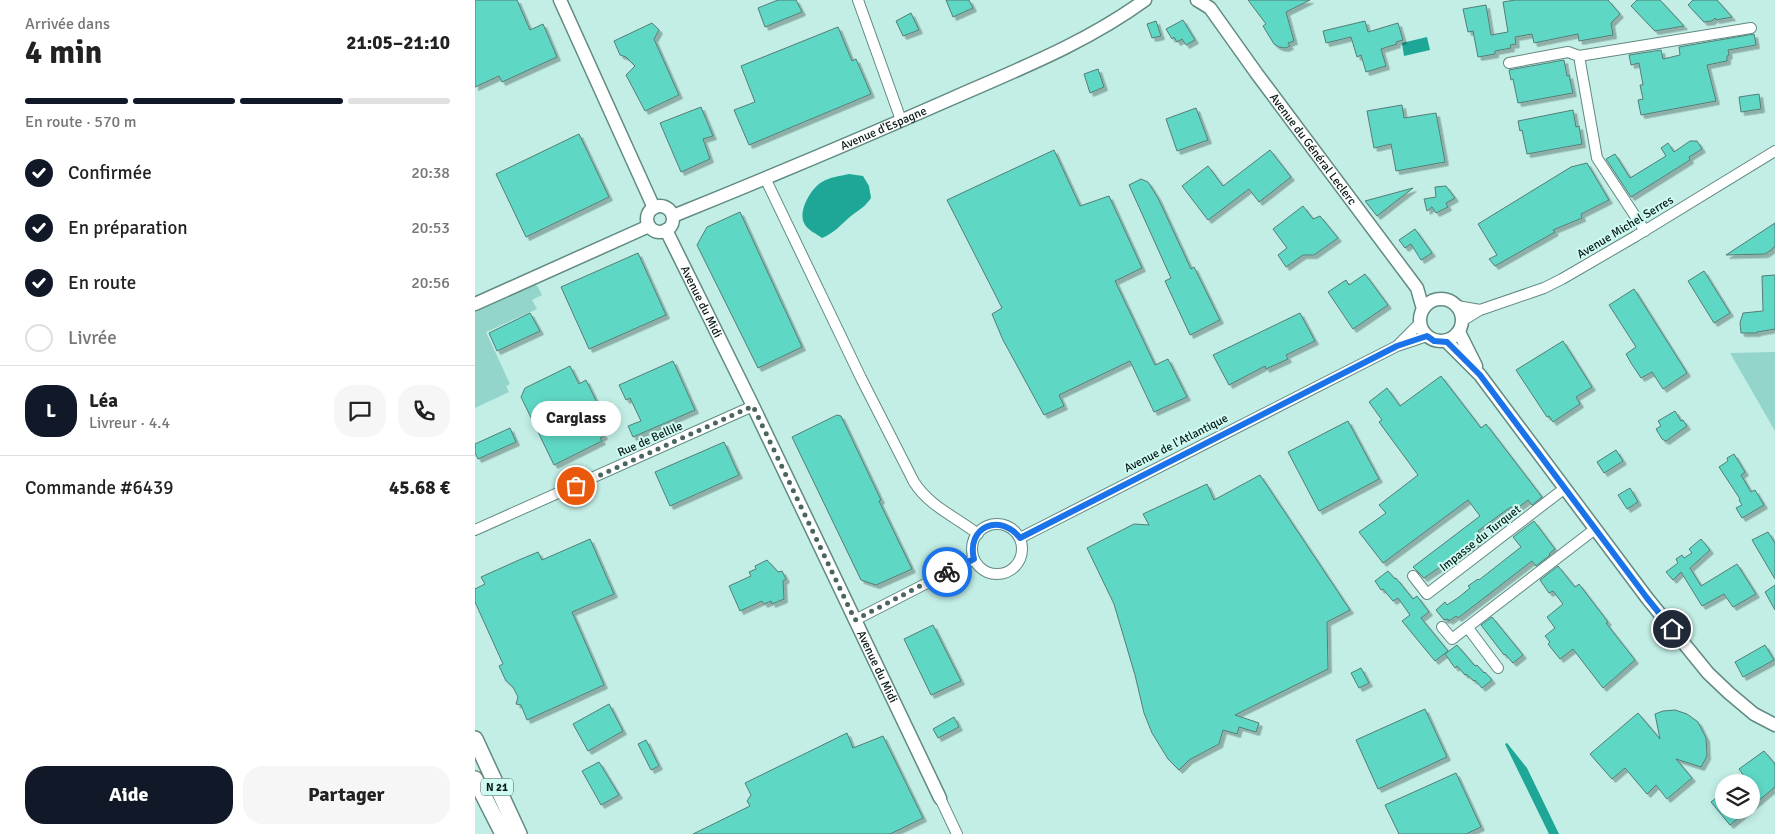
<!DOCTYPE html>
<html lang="fr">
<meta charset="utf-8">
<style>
:root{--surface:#fff;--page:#f6f6f6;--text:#222;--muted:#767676;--line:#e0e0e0;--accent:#111827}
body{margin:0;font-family:Signika,sans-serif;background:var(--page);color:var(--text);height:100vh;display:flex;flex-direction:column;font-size:19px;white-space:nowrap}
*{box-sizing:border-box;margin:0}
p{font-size:16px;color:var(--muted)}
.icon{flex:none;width:28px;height:28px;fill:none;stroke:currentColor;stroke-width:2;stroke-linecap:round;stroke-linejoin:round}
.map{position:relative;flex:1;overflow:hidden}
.details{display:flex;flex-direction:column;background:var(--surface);width:475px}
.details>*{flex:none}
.controls{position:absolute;left:1240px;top:774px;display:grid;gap:10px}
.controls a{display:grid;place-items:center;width:45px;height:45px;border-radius:50%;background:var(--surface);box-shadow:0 2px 8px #0003;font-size:25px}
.pin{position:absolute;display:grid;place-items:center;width:42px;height:42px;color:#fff;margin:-21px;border:2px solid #fff;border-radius:50%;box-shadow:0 1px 5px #0007}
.courier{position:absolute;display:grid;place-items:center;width:50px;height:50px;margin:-25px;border:4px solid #1a73e8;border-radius:50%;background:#fff;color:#222;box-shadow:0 1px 6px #0007}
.bubble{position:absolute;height:35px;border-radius:18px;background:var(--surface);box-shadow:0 2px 8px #0003;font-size:16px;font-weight:800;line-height:35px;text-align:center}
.head em{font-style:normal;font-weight:800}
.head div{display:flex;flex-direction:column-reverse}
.head{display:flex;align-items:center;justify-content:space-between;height:85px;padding:0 25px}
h1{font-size:32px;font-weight:800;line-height:38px}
.bar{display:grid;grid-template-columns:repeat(4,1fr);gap:8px 5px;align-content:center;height:60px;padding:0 25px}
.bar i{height:6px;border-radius:4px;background:var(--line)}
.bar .active{background:var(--accent)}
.bar p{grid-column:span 4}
.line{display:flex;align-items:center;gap:12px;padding:0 25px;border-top:1px solid var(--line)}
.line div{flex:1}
.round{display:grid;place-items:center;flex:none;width:52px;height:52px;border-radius:20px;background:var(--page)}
ol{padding:0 25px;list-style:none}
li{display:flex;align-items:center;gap:15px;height:55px}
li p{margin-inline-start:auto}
li .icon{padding:5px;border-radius:50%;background:var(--accent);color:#fff;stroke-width:4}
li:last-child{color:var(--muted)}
li i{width:28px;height:28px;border:2px solid var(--line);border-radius:50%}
.button{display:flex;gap:10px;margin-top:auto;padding:10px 25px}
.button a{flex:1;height:58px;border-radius:20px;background:var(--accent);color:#fff;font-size:20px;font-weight:800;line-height:58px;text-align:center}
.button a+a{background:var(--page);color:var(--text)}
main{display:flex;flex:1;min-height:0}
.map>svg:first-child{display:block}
.green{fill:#93d5ca}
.water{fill:#1ea796}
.building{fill:#5ed7c5;stroke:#557d76;filter:url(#shadow)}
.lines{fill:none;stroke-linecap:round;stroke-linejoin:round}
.minor-casing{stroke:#618a82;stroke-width:12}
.tertiary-casing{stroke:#618a82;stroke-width:15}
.primary-casing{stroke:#618a82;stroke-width:18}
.minor{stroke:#fff;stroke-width:10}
.tertiary{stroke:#fff;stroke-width:12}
.primary{stroke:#fff;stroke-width:15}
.done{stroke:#4b6660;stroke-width:5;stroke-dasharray:0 9}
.route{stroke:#1a73e8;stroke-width:6}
.labels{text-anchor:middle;stroke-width:4;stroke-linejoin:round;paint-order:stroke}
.shield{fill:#cffbf2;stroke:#465f5a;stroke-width:1}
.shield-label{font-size:11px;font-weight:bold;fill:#0b1c19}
.street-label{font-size:12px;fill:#0b1c19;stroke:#cffbf2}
</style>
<main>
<section class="details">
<div class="head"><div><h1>4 min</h1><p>Arrivée dans</p></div><em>21:05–21:10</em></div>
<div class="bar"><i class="active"></i><i class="active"></i><i class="active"></i><i></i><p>En route · 570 m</p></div>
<ol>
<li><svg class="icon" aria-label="check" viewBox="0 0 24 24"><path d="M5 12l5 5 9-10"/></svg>Confirmée<p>20:38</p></li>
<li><svg class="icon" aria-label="check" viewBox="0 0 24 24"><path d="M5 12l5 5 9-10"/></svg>En préparation<p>20:53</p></li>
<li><svg class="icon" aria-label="check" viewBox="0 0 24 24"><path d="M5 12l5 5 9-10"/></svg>En route<p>20:56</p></li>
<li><i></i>Livrée</li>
</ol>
<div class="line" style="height:90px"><b class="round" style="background:var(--accent);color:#fff">L</b><div><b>Léa</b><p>Livreur · 4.4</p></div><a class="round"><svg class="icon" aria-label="chat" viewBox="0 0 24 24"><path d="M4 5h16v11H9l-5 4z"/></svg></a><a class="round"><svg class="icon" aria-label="phone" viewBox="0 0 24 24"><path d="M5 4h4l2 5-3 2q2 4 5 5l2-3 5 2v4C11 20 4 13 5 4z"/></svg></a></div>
<div class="line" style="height:65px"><div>Commande #6439</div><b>45.68 €</b></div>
<div class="button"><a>Aide</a><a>Partager</a></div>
</section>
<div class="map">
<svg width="1300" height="834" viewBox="0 0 1300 834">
<defs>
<filter id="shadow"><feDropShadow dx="3.5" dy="3.5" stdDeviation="0" flood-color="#0004"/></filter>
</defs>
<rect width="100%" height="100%" fill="#c2eee5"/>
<!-- green -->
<path class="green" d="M58,283l5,4 4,8 -10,5 5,9 -51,23 24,52 -4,2 3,6 -34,16v-99z
M1300,352v79l-45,-78z"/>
<!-- water -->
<path class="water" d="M952,37l3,13 -26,6 -2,-13z
M374,174l14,2 6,10 2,12c-5,8 -12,12 -20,18 -11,9 -15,16 -29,22 -5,-4 -15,-8 -18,-15 -6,-12 7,-35 18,-41 8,-5 18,-6 27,-8z
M1032,743l20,25 32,66h-10l-44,-90z"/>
<!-- building -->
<path class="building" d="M0,0h42l13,30 13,-6 14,33 -55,25 -3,-6 -24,11z
M303,0h18l6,12 -37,15 -7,-19z
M471,0h23l4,8 -20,9z
M773,0h62l-24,12 8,29 -6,2 2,3 -5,2 -6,-1 -5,-3 -11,-18 3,-2z
M1040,0h93l12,14 -9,9 2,12 -34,6 -1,-7 -44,9 -2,-9 -17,3 1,7 -6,1 1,3 -16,3v3l-17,3 -5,-26 -5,1 -5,-23 23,-4 5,30 17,-3 -5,-30z
M1162,0h23l24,26 -29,5 -24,-25z
M1218,0h24l15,17 -16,3 -1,-2 -3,3 -8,1 -16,-17z
M436,13l8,17 -16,6 -7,-15z
M708,20l12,20 -9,5 -4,-6 -5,3 -3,-5 -2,2 -6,-10z
M681,21l5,15 -9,2 -5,-14z
M890,21l3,11 30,-9 5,17 -7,2 1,2 -16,5 5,17 -20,6 -5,-17 -4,2 -6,-20 -25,6 -3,-12z
M177,23l7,7 -5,9 25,56 -34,16 -19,-36 9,-9 -9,-9 -6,-2 -6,-14z
M363,27l14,34 4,-2 15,35 -122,51 -15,-35 21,-8 -14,-36z
M1279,34l2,11 -28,5 1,5 -2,1v5l-20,4 9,36 -75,14 -3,-15 5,-1 -3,-14h3l-4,-22 -8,2 -2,-10 32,-5 2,9 17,-4 -1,-8z
M1089,60l3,16 2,-1 4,18 -55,10 -5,-24 -2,1 -2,-10z
M623,69l6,18 -14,6 -6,-19z
M1284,94l2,15 -20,3 -2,-15z
M927,105l2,13 32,-5 9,49 -49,9 -5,-27 -17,4 -7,-37z
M226,107l12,29 -10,3 7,20 -29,13 -21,-49z
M721,108l12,32 -31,11 -11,-32z
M1098,110l3,17 3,-1 3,18 -55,10 -5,-24 -2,1 -2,-10z
M104,134l30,63 -83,40 -30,-63z
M1215,141h7l5,8 -13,8 1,3 -59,37 -25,-38 9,-5 15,24 36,-22 -5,-8 7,-5 6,9z
M579,150l26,56 29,-10 33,72 -27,13 40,84 13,-6 19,38 -33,15 -24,-51 -71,34 5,11 -20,9 -41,-75 -11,-26 10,-6 -55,-108z
M795,150l21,27 -32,25 -10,-13 -41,31 -26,-34 26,-20 15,20z
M1112,163l22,37 -28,14 1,4 -29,12 2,2 -60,34 -6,-7 8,-4 -19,-31 93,-57z
M666,179l7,3 10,16 33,71 3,-2 26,53 -30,15 -25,-54 6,-3 -42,-93z
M971,186l9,12 -9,5 2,4 -12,6 -4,-6 -5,4 -3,-12 12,-2 -1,-10z
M938,188l-36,28 -12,-15z
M828,206l10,13 7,-3 18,22 -24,17h-11l-17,12 -8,-12 9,-7 -14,-19z
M265,212l62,135 -44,21 -61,-123 10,-18z
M1300,223v23l-4,4 -6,4 -39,1z
M940,229l17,24 -11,7 -10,-16 -6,4 -6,-8z
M163,253l28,62 -77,34 -28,-62z
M1229,271l26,42 -16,10 -26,-42z
M890,274l23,31 -35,24 -25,-37 18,-12 3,5z
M1300,275v54l-18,3v1h-16l-1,-10 3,-10 20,-2 -1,-35z
M1159,289l53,84 -24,16 -11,-17 -11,6 -10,-15 -5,-9 10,-7 -27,-42z
M55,313l10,18 -43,20 -8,-18z
M825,313l15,28 -29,14 2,4 -22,10 -1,-3 -36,19 -16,-30z
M1088,341l29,46 -16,10 4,7 -27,18 -4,-6 -2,1 -31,-47z
M198,361l22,49 -62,27 -5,-11 13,-5 -11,-23 -4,2 -7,-15z
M95,366l9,18 7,-4 17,35 -7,4 8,17 -4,2 2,3 -48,24 -33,-68 4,-9z
M966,376l40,52 5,-4 56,73 -10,8 -4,-5 -13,10 -4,-3 -6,4 -27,20 5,7 -59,40 -11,-11 67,-51 -12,-16 -85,63 -24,-31 27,-19 -7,-8 39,-30 -39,-53 3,-2 -13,-18 18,-14 13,18z
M1200,411l6,10 2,-1 4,6 -21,15 -4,-2 -6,-10 5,-3 -3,-5z
M362,415l4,1 40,84 -2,1 33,68 -36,16 -15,-5 -69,-143z
M873,421l31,58 -60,32 -31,-59z
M35,428l6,14 -38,17 -3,-6v-9z
M249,442l15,33 -69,31 -15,-34z
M1141,450l7,11 -19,12 -7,-11z
M1259,454l11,18 -4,3 10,17 4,-2 9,15 -22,13 -6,-10 6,-3 -3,-5 1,-1 -21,-32 9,-6 -1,-3z
M785,475l90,135 -23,12 1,47 -93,46 24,8 -3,9 -17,-5 -2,7 -14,-4 -4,14 -30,16 -10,10 -11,-11 -16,-26 -8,-20 -9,-38 -21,-71 -27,-56 47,-24 15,1 -6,-11 64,-30 7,16z
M1155,488l8,14 -11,7 -9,-14z
M1059,521l21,28 -6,5 1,1 -14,11 -4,-5 -74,57 -2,-2 -7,5 -1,-2 -4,1 -8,-10 9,-8 2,3 12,-8 11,-9 -2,-2 10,-7 1,1 42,-33 -8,-10z
M1293,532l7,11v36l-23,-39z
M115,539l24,55 -42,18 32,73 -77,35 -6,-15 -5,-1 2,-7 -5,-10 -7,-6 -7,-15 4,-2 -28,-62v-13l10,-5 -4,-7 38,-17 19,-8 4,8z
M1226,539l9,11 -20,18 11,18 36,-22 19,30 -23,13 -9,-13 -22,12 -21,-34 -8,8 -7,-8 12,-9 -2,-4 6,-4 2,3 8,-5 -3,-4z
M292,560l11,12 4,-1 4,8 -3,2 1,18 -12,5 -1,-3 -7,3 -2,-3 -22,10 -11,-25 22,-10 -2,-4 7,-3 -1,-3z
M1083,566l17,21 4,-3 29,38 -2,1 29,37 -32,28 -30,-39 -13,10 -12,-15 2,-2 -5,-6 10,-8 -8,-11 16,-13 -10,-13 -4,2 -9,-13z
M913,571l7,8 1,-1 17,21 4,-3 12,16 -8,6 27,33 -13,10 -33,-40 8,-6 -12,-17 -5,3 -10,-12 -2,1 -6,-9z
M1300,585v25l-10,-18z
M1017,617l31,38 -10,8 -8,-9 -1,1 -23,-30z
M458,625l28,56 -30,14 -27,-56z
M982,645l18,21 2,-1 7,8 1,-1 7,8 -10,8 -7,-8 -1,1 -8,-7 -1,1 -8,-9 -2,2 -10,-14z
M1290,645l9,15 -31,17 -8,-15z
M886,668l8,15 -10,5 -8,-15z
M134,704l14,27 -35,20 -15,-27z
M950,709l22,48 -69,32 -22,-49z
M1200,710l12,4 11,8 8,16 1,18 -6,11 -25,-8 16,19 -25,21 -11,-14 -9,9 -22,-26 -13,11 -22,-25 48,-41 22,26 -5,-25 8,-3z
M479,717l5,10 -21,11 -5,-9z
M372,733l6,15 30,-12 40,82 -33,16h-197l57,-28 -3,-5 4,-6 -6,-12z
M171,740l13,26 -8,4 -13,-26z
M1289,751l11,13v23l-24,20v-25h-15l8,-6 -5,-7z
M124,762l20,33 -18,10 -19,-34z
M981,773l25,54 -15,7h-67l-14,-29z
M1249,792v18h24l-18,15 -19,-23z"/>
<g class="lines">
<!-- minor casing -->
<g class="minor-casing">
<path id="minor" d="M383,0l43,120
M1034,63l59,-11 11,4
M290,178l96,200 53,104c15,24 42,35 64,52
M1170,231l-48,-73 -18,-102 172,-28
M982,306l23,4
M987,321l18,-11 64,-22 18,-9 74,-43 139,-85
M923,345l22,-22
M497 549a25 25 0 1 1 50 0a25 25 0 1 1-50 0Z
M0,530l278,-124
M545,538l377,-192 30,-10
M938,576l14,18 138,-106
M380,620l119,-61
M967,627l10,12 143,-110
M993,628l30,40
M465,798l17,36"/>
</g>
<!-- tertiary casing -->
<g class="tertiary-casing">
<g id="tertiary">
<path d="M85,0l94,208"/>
<path id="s1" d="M722,0l13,8 47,66 160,214 6,21"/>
<circle cx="185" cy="219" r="13"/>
<path id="s2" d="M198,216c94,-38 187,-77 280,-118 66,-29 133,-55 192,-98"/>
<path id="s3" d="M191,230l87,176 187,392"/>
<circle cx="966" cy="320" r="21"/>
<path d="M0,304l174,-78"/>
<path d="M984,332l17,34"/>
<path d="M972,342l33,33 167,223 61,75 21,20 25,21 21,11"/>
</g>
</g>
<!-- primary casing -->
<g class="primary-casing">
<path id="primary" d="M0,739l44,95
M0,779l28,55"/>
</g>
<!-- minor -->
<use href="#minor" class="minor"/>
<!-- tertiary -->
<use href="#tertiary" class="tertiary"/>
<!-- primary -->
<use href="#primary" class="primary"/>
</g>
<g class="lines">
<!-- done -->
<path class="done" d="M101,486l177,-80 102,214 92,-48"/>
<!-- route -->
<path class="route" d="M472,572l27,-13c-8,-32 26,-47 46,-21l377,-192 30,-10 7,5 13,1 33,33 167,223 25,31"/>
</g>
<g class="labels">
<!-- shield labels -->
<rect class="shield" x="6" y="778.5" width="32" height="17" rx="4"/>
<g class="shield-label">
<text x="22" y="791">N 21</text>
</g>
<!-- street labels -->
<g class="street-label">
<text dy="4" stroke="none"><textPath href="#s2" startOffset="228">Avenue d'Espagne</textPath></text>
<text dy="4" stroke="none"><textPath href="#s1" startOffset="190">Avenue du Général Leclerc</textPath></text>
<text transform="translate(1150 227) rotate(-31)" y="4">Avenue Michel Serres</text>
<text dy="4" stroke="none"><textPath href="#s3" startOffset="80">Avenue du Midi</textPath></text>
<text transform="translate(175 439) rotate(-24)" y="4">Rue de Bellile</text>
<text transform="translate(701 443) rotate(-27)" y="4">Avenue de l'Atlantique</text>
<text transform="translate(1005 538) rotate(-38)" y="4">Impasse du Turquet</text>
<text dy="4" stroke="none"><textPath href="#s3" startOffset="485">Avenue du Midi</textPath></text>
</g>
</g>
</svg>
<div class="controls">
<a><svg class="icon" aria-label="layers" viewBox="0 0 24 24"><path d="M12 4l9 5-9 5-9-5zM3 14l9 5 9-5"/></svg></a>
</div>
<div class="pin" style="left:101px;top:486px;background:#ea580c"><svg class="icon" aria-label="bag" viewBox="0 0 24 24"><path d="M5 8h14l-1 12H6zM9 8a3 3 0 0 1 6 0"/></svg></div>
<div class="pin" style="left:1197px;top:629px;background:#1f2937"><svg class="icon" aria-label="home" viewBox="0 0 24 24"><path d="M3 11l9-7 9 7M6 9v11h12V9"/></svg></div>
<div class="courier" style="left:472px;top:572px"><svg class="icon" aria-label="bike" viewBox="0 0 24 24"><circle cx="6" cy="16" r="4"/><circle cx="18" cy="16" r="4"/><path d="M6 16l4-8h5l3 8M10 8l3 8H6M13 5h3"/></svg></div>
<div class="bubble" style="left:56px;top:401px;width:90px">Carglass</div>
</div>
</main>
